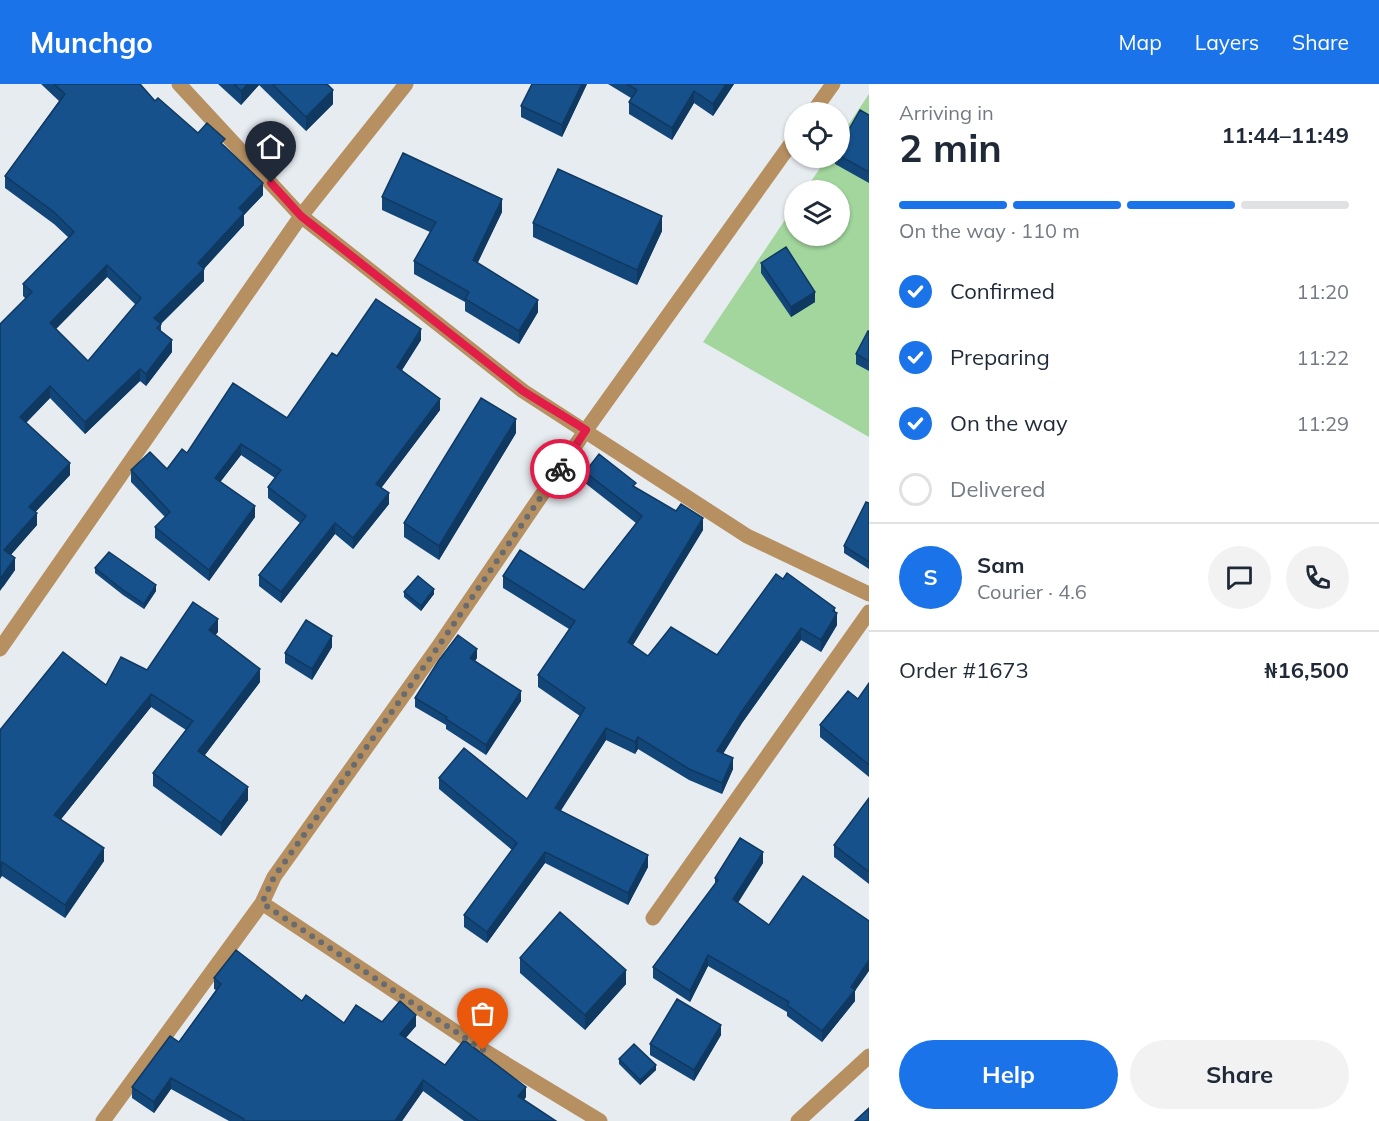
<!DOCTYPE html>
<meta charset="utf-8">
<style>
:root{--surface:#fff;--page:#f2f2f3;--text:#1f2937;--muted:#747a83;--line:#e0e1e3;--accent:#1a73e8}
body{margin:0;font-family:Mulish,sans-serif;background:var(--page);color:var(--text);height:100vh;display:flex;flex-direction:column;font-size:22px;white-space:nowrap}
*{box-sizing:border-box;margin:0}
p{font-size:20px;color:var(--muted)}
.icon{flex:none;width:33px;height:33px;fill:none;stroke:currentColor;stroke-width:2;stroke-linecap:round;stroke-linejoin:round}
.map{position:relative;flex:1;overflow:hidden}
.drawer{display:flex;flex-direction:column;background:var(--surface);width:510px}
.drawer>*{flex:none}
.buttons{position:absolute;left:784px;top:18px;display:grid;gap:12px}
.buttons a{display:grid;place-items:center;width:66px;height:66px;border-radius:50%;background:var(--surface);box-shadow:0 2px 4px #0004;font-size:30px}
.pin{position:absolute;display:grid;place-items:center;width:51px;height:51px;color:#fff;margin:-62px -26px;border-radius:50% 50% 50% 0;rotate:-45deg;box-shadow:0 0 6px #0007}
.pin .icon{rotate:45deg}
.courier{position:absolute;display:grid;place-items:center;width:60px;height:60px;margin:-30px;border:4px solid #e11d48;border-radius:50%;background:#fff;color:#222;box-shadow:0 2px 8px #0007}
.head em{font-style:normal;font-weight:700}
.head div{display:flex;flex-direction:column-reverse}
.head{display:flex;align-items:center;justify-content:space-between;height:102px;padding:0 30px}
h1{font-size:39px;font-weight:700;line-height:45px}
.bar{display:grid;grid-template-columns:repeat(4,1fr);gap:9px 6px;align-content:center;height:72px;padding:0 30px}
.bar i{height:8px;border-radius:4px;background:var(--line)}
.bar .selected{background:var(--accent)}
.bar p{grid-column:span 4}
.line{display:flex;align-items:center;gap:15px;padding:0 30px;border-top:2px solid var(--line)}
.line div{flex:1}
.round{display:grid;place-items:center;flex:none;width:63px;height:63px;border-radius:32px;background:var(--page)}
ol{padding:0 30px;list-style:none}
li{display:flex;align-items:center;gap:18px;height:66px}
li p{margin-inline-start:auto}
li .icon{padding:6px;border-radius:50%;background:var(--accent);color:#fff;stroke-width:4}
li:last-child{color:var(--muted)}
li i{width:33px;height:33px;border:3px solid var(--line);border-radius:50%}
.cta{display:flex;gap:12px;margin-top:auto;padding:12px 30px}
.cta a{flex:1;height:69px;border-radius:36px;background:var(--accent);color:#fff;font-size:24px;font-weight:700;line-height:69px;text-align:center}
.cta a+a{background:var(--page);color:var(--text)}
header{display:flex;align-items:center;gap:36px;box-sizing:border-box;height:84px;padding:0 30px;background:var(--accent);color:#fff}
header strong{font-size:28px}
nav{display:flex;gap:33px;margin-inline-start:auto;font-size:21px}
main{display:flex;flex:1;min-height:0}
.map>svg:first-child{display:block}
.green{fill:#a2d69d}
.lines{fill:none;stroke-linecap:round;stroke-linejoin:round}
.street{stroke:#b79062;stroke-width:15}
.wall{fill:#134678;fill-rule:evenodd}
.shaded-wall{fill:#0f3961}
.building{fill:#16518b;stroke:#0f3961;stroke-width:1.5;fill-rule:evenodd}
.done{stroke:#696c6f;stroke-width:6;stroke-dasharray:0 10.8}
.route{stroke:#e11d48;stroke-width:8}
</style>
<header>
<strong>Munchgo</strong>
<nav><a>Map</a><a>Layers</a><a>Share</a></nav>
</header>
<main>
<div class="map">
<svg width="869" height="1037" viewBox="0 0 869 1037">
<rect width="100%" height="100%" fill="#e7ecf1"/>
<!-- green -->
<path class="green" d="M869,10v343l-166,-95 92,-137v31h45v-46h-35l22,-32h13v-21z"/>
<g class="lines">
<!-- street -->
<path class="street" d="M179,0l122,132 222,175 224,145 122,58
M813,28l20,-28
M0,565l301,-433 105,-132
M262,819l221,147 117,71
M653,834l216,-306
M103,1037l159,-218 12,-26 164,-230 148,-217 209,-292
M798,1037l71,-65"/>
</g>
<!-- wall -->
<path class="wall" d="M41,0h99l15,17 43,32 27,13 38,49 -19,20v10l-40,44v12l-43,43v7l11,21 -26,34 -6,-5 -55,53 -35,-36 -24,25 44,52 -35,37 2,13 -27,30 5,15 -12,17 22,-289 -2,-2v-12l46,-46 -15,-14 -49,-36v-12l54,-75zM107,193l29,28 -48,56 -32,-32z
M218,0h109l6,20 -27,27 -47,-46 -18,20z
M587,0l-25,53 -41,-20v-11z
M608,0h126l-21,32 -19,-13 -22,37 -43,-26v-12l2,-4z
M869,31v68l-34,-19v-6h5v-13z
M382,113l120,15 -25,51 61,49 -19,32 -54,-33v-9l-51,-28v-13l16,-29 -48,-22z
M533,139l129,8 -25,54 -104,-48z
M761,179l54,39 -24,15 -30,-44z
M869,247v40l-13,-7v-10z
M421,256l-19,30 38,40 -59,78 8,16 -36,45 -18,-15 -54,69 -22,-17v-11l41,-52 -32,-25v-11l7,-9 -34,-23 -21,27 35,35 -46,64 -54,-43v-11l10,-10 -34,-35v-12l36,-1 20,-16 100,-35 50,-62z
M516,349l-77,127 -35,-23v-14z
M585,388l51,16 67,42 -70,115 15,11 69,-1 66,-76 52,33 2,13 -16,27 -20,-12 -59,83 -19,31 10,15 -11,25 -33,-14 -51,-31 -3,5 -29,-14 -46,71 88,56 -20,38 -83,-42 -58,80 -23,-16v-12l48,-65 -73,-61v-11l88,21 53,-83 -42,-29v-12l31,-46 -66,-41v-12l81,14 52,-67 -51,-40z
M869,419v66l-25,-16v-7z
M95,484l61,23 -12,18 -21,-14 -28,-22z
M404,508l30,2 -13,17 -17,-14z
M218,548l-3,3 45,47 -55,73 43,45 -27,36 -68,-50v-13l33,-43 -35,-23 -90,112 43,42 -39,57 -63,-42 -2,-146 106,-45 41,-15z
M332,563l-20,33 -27,-17v-10z
M477,574l-2,3 46,40 -35,54 -40,-26v-4l-31,-18v-9z
M869,599v94l-49,-40v-12l38,-26z
M869,714v86l-35,-27v-12z
M763,779l-25,40 117,88v10l-33,41 -35,-26v-4l-79,-46 -18,36 -37,-24v-11l62,-83v-6z
M520,874l106,26 -41,46 -65,-57z
M214,894l88,23 42,22 38,-1 34,4 -11,12 40,27 81,32 -2,3 32,21h-92l-41,-30 -21,30h-173l-58,-32 -17,24 -22,-15v-11l47,-45 37,-52 -2,-1z
M721,951l-27,46 -44,-26v-11z
M619,975l37,11 -16,15 -21,-21z"/>
<!-- shaded-wall -->
<path class="shaded-wall" d="M248,0h11v1l-18,20v-14z
M582,0h5l-25,53v-12z
M726,0h8l-21,32v-12z
M333,6v14l-27,27v-14z
M694,7v12l-22,37v-12z
M263,99v12l-19,20v10l-46,50v-12l41,-55z
M502,115v13l-29,61v-13z
M662,132v15l-25,54v-15z
M107,181v12l-57,58v-12z
M204,185v12l-50,49v-12z
M815,208v10l-24,15v-10z
M538,216v12l-19,32v-13z
M421,245v11l-24,38v-11z
M172,256v12l-26,34v-12z
M140,285v12l-55,53v-12z
M50,302v12l-30,31v-12z
M440,315v11l-64,85v-11z
M516,335v14l-77,127v-14z
M241,360v11l-26,34v-11z
M70,379v12l-41,44v-12z
M389,409v11l-36,45v-11z
M255,422v11l-46,64v-11z
M37,429v12l-33,38v-13z
M703,434v12l-75,123v-11z
M335,439v11l-54,69v-11z
M15,474v12l-15,21v-12z
M156,501v6l-12,18v-5z
M434,505v5l-13,17v-5z
M835,524v9l2,-4v12l-16,27v-12z
M218,535v13l-9,11v-13z
M801,544v12l-59,83 -25,40v-12l25,-40z
M332,552v11l-20,33v-11z
M477,565v9l-7,10v-10z
M260,585v13l-62,82v-13z
M521,607v10l-35,54v-10z
M151,610v13l-97,121v-13z
M606,644v12l-51,80v-12z
M638,653v12l-3,5v-12z
M733,674v11l-11,25v-11z
M248,703v13l-27,36v-13z
M104,764v13l-39,57v-13z
M545,768v11l-58,80v-11z
M763,768v11l-30,47v-11z
M648,771v12l-20,38v-12z
M2,778v14l-2,3v-14z
M708,871v11l-18,36v-11z
M869,876v11l-14,20v10l-33,41v-11z
M626,886v14l-41,46v-15z
M416,931v11l-16,19v-11z
M721,941v10l-27,46v-11z
M656,981v5l-16,15v-5z
M171,994v11l-17,24v-11z
M423,996v11l-21,30h-7z
M526,1003v10l-8,9v-10z"/>
<!-- building -->
<path class="building" d="M54,0h86l15,17 3,-3 40,35 9,-10 18,16 -4,4 42,40 -24,25 5,5 -46,50 6,6 -50,49 7,6 -4,4 15,12 -26,34 -6,-5 -55,53 -35,-36 -30,31 50,46 -41,44 8,6 -33,37 11,8 -15,21v-255l32,-32 -9,-8 51,-52 -20,-20 -49,-36 60,-82zM107,181l34,33 -53,63 -38,-38z
M234,0h14l-7,7z
M272,0h55l6,6 -27,27z
M532,0h50l-20,41 -41,-19z
M627,0h99l-13,20 -19,-13 -22,37 -43,-26 8,-12z
M860,26l9,5v57l-29,-16v-11z
M403,69l99,46 -29,61 65,40 -19,31 -54,-32 4,-7 -55,-31 22,-39 -54,-25z
M558,85l104,47 -25,54 -104,-47z
M786,163l29,45 -24,15 -30,-44z
M376,215l45,30 -24,38 43,32 -64,85 13,9 -36,45 -18,-15 -54,69 -22,-17 47,-59 -38,-29 13,-17 -40,-26 -26,34 40,28 -46,64 -54,-43 15,-15 -39,-42 19,-18 17,17 15,-20 5,4 46,-70 54,35 45,-65 5,3z
M868,247h1v30l-13,-7z
M481,314l35,21 -77,127 -35,-23z
M599,370l37,29 -3,3 43,25 5,-7 22,14 -75,124 20,14 23,-29 46,28 59,-81 7,5 4,-6 48,35 -2,3 4,2 -16,27 -20,-12 -59,83 -25,40 16,7 -11,25 -33,-14 -51,-32 -3,5 -29,-14 -51,80 93,47 -20,38 -83,-41 -58,80 -23,-17 53,-72 -78,-65 25,-30 63,51 58,-91 -47,-33 37,-54 -72,-45 17,-26 64,40 58,-74 -57,-44z
M866,418l3,1v59l-25,-16z
M109,468l47,33 -12,19 -21,-14 -28,-22z
M418,492l16,13 -13,17 -17,-14z
M193,518l25,17 -9,11 51,39 -62,82 50,36 -27,36 -68,-50 40,-52 -42,-27 -97,121 50,33 -39,57 -63,-43 -2,3v-135l63,-78 43,33 15,-28 26,13z
M306,536l26,16 -20,33 -27,-16z
M458,551l19,14 -7,9 51,33 -35,54 -40,-26 1,-2 -32,-19 24,-38z
M869,599v82l-49,-40 28,-34 10,8z
M869,714v74l-35,-27z
M740,754l23,14 -30,47 36,26 34,-49 66,45v39l-18,27 4,3 -33,41 -35,-26 2,-3 -81,-47 -18,36 -37,-24 65,-87 -3,-2z
M560,828l66,58 -41,45 -65,-57z
M236,866l66,51 4,-6 38,28 12,-18 26,17 18,-21 16,14 -16,19 45,31 19,-25 62,47 -8,9 38,25h-77l-56,-41 -28,41h-152l1,-2 -73,-41 -17,24 -22,-15 38,-51 9,6 42,-58 -7,-6z
M677,915l44,26 -27,45 -44,-26z
M634,960l22,21 -16,15 -21,-21z
M869,1024v13h-14z"/>
<g class="lines">
<!-- done -->
<path class="done" d="M483,966l-221,-147 12,-26 164,-230 122,-178"/>
<!-- route -->
<path class="route" d="M271,99l30,33 222,175 63,39 -26,39"/>
</g>
</svg>
<div class="buttons">
<a><svg class="icon" aria-label="locate" viewBox="0 0 24 24"><circle cx="12" cy="12" r="6"/><path d="M12 2v4M12 18v4M2 12h4M18 12h4"/></svg></a>
<a><svg class="icon" aria-label="layers" viewBox="0 0 24 24"><path d="M12 4l9 5-9 5-9-5zM3 14l9 5 9-5"/></svg></a>
</div>
<div class="pin" style="left:483px;top:966px;background:#ea580c"><svg class="icon" aria-label="bag" viewBox="0 0 24 24"><path d="M5 8h14l-1 12H6zM9 8a3 3 0 0 1 6 0"/></svg></div>
<div class="pin" style="left:271px;top:99px;background:#1f2937"><svg class="icon" aria-label="home" viewBox="0 0 24 24"><path d="M3 11l9-7 9 7M6 9v11h12V9"/></svg></div>
<div class="courier" style="left:560px;top:385px"><svg class="icon" aria-label="bike" viewBox="0 0 24 24"><circle cx="6" cy="16" r="4"/><circle cx="18" cy="16" r="4"/><path d="M6 16l4-8h5l3 8M10 8l3 8H6M13 5h3"/></svg></div>
</div>
<section class="drawer">
<div class="head"><div><h1>2 min</h1><p>Arriving in</p></div><em>11:44–11:49</em></div>
<div class="bar"><i class="selected"></i><i class="selected"></i><i class="selected"></i><i></i><p>On the way · 110 m</p></div>
<ol>
<li><svg class="icon" aria-label="check" viewBox="0 0 24 24"><path d="M5 12l5 5 9-10"/></svg>Confirmed<p>11:20</p></li>
<li><svg class="icon" aria-label="check" viewBox="0 0 24 24"><path d="M5 12l5 5 9-10"/></svg>Preparing<p>11:22</p></li>
<li><svg class="icon" aria-label="check" viewBox="0 0 24 24"><path d="M5 12l5 5 9-10"/></svg>On the way<p>11:29</p></li>
<li><i></i>Delivered</li>
</ol>
<div class="line" style="height:108px"><b class="round" style="background:var(--accent);color:#fff">S</b><div><b>Sam</b><p>Courier · 4.6</p></div><a class="round"><svg class="icon" aria-label="chat" viewBox="0 0 24 24"><path d="M4 5h16v11H9l-5 4z"/></svg></a><a class="round"><svg class="icon" aria-label="phone" viewBox="0 0 24 24"><path d="M5 4h4l2 5-3 2q2 4 5 5l2-3 5 2v4C11 20 4 13 5 4z"/></svg></a></div>
<div class="line" style="height:78px"><div>Order #1673</div><b>₦16,500</b></div>
<div class="cta"><a>Help</a><a>Share</a></div>
</section>
</main>
